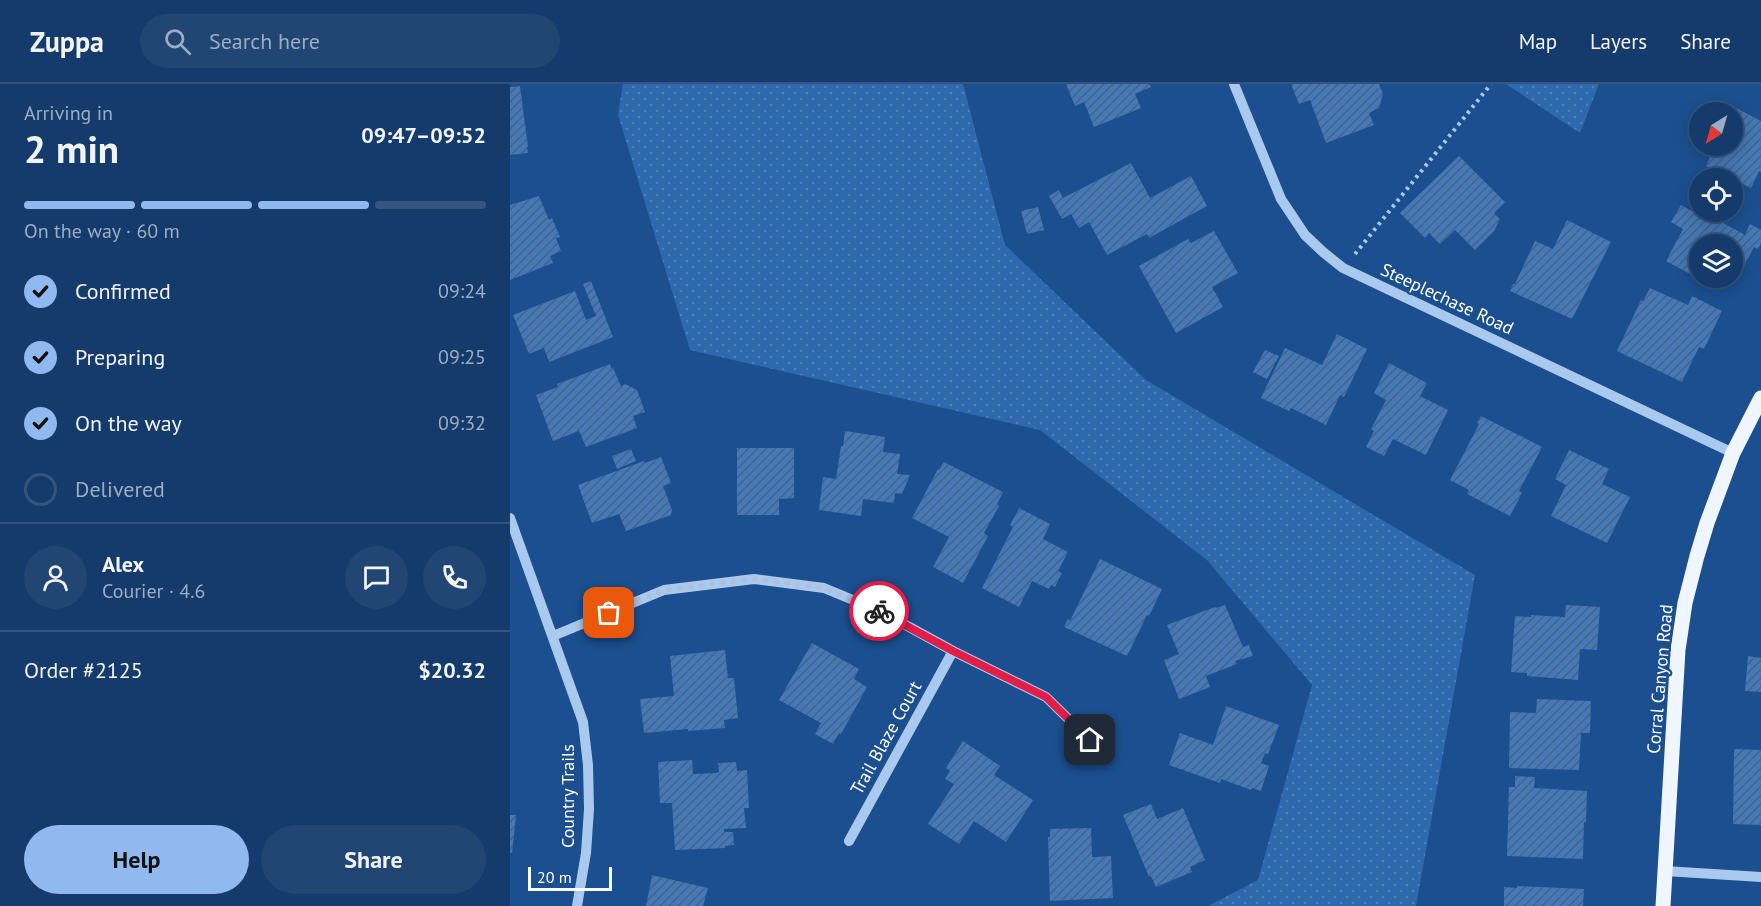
<!DOCTYPE html>
<meta charset="utf-8">
<style>
:root{--surface:#143b6b;--page:#214673;--text:#f1f3f6;--muted:#9dadc1;--line:#33557e;--accent:#90b9f0}
body{margin:0;font-family:"PT Sans",sans-serif;background:var(--page);color:var(--text);height:100vh;display:flex;flex-direction:column;font-size:22px;white-space:nowrap}
*{box-sizing:border-box;margin:0}
p{font-size:20px;color:var(--muted)}
.icon{flex:none;width:33px;height:33px;fill:none;stroke:currentColor;stroke-width:2;stroke-linecap:round;stroke-linejoin:round}
.map{position:relative;flex:1;overflow:hidden}
.sheet{display:flex;flex-direction:column;background:var(--surface);width:510px}
.sheet>*{flex:none}
.needle{width:39px;rotate:217deg}
.tools{position:absolute;left:1179px;top:18px;display:grid;gap:12px}
.tools a{display:grid;place-items:center;width:54px;height:54px;border-radius:50%;background:var(--surface);box-shadow:0 3px 15px #0003,0 0 0 2px var(--line);font-size:30px}
.scale{position:absolute;left:18px;bottom:15px;width:84px;box-sizing:border-box;padding-left:6px;border:3px solid #fff;border-top:0;font-size:16px;line-height:21px;white-space:nowrap;color:#fff;-webkit-text-stroke:4px #1b4f8f;paint-order:stroke}
.pin{position:absolute;display:grid;place-items:center;width:51px;height:51px;color:#fff;margin:-26px;border-radius:12px;box-shadow:0 3px 9px #0006}
.courier{position:absolute;display:grid;place-items:center;width:60px;height:60px;margin:-30px;border:4px solid #e11d48;border-radius:50%;background:#fff;color:#222;box-shadow:0 2px 8px #0007}
.summary em{font-style:normal;font-weight:600}
.summary div{display:flex;flex-direction:column-reverse}
.summary{display:flex;align-items:center;justify-content:space-between;height:102px;padding:0 24px}
h1{font-size:39px;font-weight:600;line-height:45px}
.bar{display:grid;grid-template-columns:repeat(4,1fr);gap:9px 6px;align-content:center;height:72px;padding:0 24px}
.bar i{height:8px;border-radius:4px;background:var(--line)}
.bar .current{background:var(--accent)}
.bar p{grid-column:span 4}
.line{display:flex;align-items:center;gap:15px;padding:0 24px;border-top:2px solid var(--line)}
.line div{flex:1}
.round{display:grid;place-items:center;flex:none;width:63px;height:63px;border-radius:32px;background:var(--page)}
ol{padding:0 24px;list-style:none}
li{display:flex;align-items:center;gap:18px;height:66px}
li p{margin-inline-start:auto}
li .icon{padding:6px;border-radius:50%;background:var(--accent);color:#111;stroke-width:4}
li:last-child{color:var(--muted)}
li i{width:33px;height:33px;border:3px solid var(--line);border-radius:50%}
.primary-button{display:flex;gap:12px;margin-top:auto;padding:12px 24px}
.primary-button a{flex:1;height:69px;border-radius:36px;background:var(--accent);color:#111;font-size:24px;font-weight:600;line-height:69px;text-align:center}
.primary-button a+a{background:var(--page);color:var(--text)}
header{display:flex;align-items:center;gap:36px;box-sizing:border-box;height:84px;padding:0 30px;background:var(--surface);border-bottom:2px solid var(--line)}
header strong{font-size:28px}
nav{display:flex;gap:33px;margin-inline-start:auto;font-size:21px}
.search{width:420px;height:54px;background:var(--page);display:flex;align-items:center;gap:15px;box-sizing:border-box;padding:0 21px;border-radius:33px;color:var(--muted);font-size:22px}
main{display:flex;flex:1;min-height:0}
.map>svg:first-child{display:block}
.grass{fill:url(#grass-dots)}
.building{fill:url(#building-hatch)}
.lines{fill:none;stroke-linecap:round;stroke-linejoin:round}
.path{stroke:#a9c9ee;stroke-width:4;stroke-dasharray:3 4.5;stroke-linecap:butt}
.minor{stroke:#a9c9ee;stroke-width:10}
.major{stroke:#f0f6ff;stroke-width:15}
.done{stroke:#afc1d8;stroke-width:6;stroke-dasharray:0 10.8}
.route{stroke:#e11d48;stroke-width:8}
.labels{text-anchor:middle;stroke-width:4.5;stroke-linejoin:round;paint-order:stroke}
.street-label{font-size:18px;fill:#fff;stroke:#1b4f8f}
</style>
<header>
<strong>Zuppa</strong>
<div class="search"><svg class="icon" aria-label="search" viewBox="0 0 24 24"><circle cx="10" cy="10" r="6"/><path d="M15 15l6 6"/></svg>Search here</div>
<nav><a>Map</a><a>Layers</a><a>Share</a></nav>
</header>
<main>
<section class="sheet">
<div class="summary"><div><h1>2 min</h1><p>Arriving in</p></div><em>09:47–09:52</em></div>
<div class="bar"><i class="current"></i><i class="current"></i><i class="current"></i><i></i><p>On the way · 60 m</p></div>
<ol>
<li><svg class="icon" aria-label="check" viewBox="0 0 24 24"><path d="M5 12l5 5 9-10"/></svg>Confirmed<p>09:24</p></li>
<li><svg class="icon" aria-label="check" viewBox="0 0 24 24"><path d="M5 12l5 5 9-10"/></svg>Preparing<p>09:25</p></li>
<li><svg class="icon" aria-label="check" viewBox="0 0 24 24"><path d="M5 12l5 5 9-10"/></svg>On the way<p>09:32</p></li>
<li><i></i>Delivered</li>
</ol>
<div class="line" style="height:108px"><a class="round"><svg class="icon" aria-label="person" viewBox="0 0 24 24"><circle cx="12" cy="8" r="4"/><path d="M4 21q1-7 8-7t8 7"/></svg></a><div><b>Alex</b><p>Courier · 4.6</p></div><a class="round"><svg class="icon" aria-label="chat" viewBox="0 0 24 24"><path d="M4 5h16v11H9l-5 4z"/></svg></a><a class="round"><svg class="icon" aria-label="phone" viewBox="0 0 24 24"><path d="M5 4h4l2 5-3 2q2 4 5 5l2-3 5 2v4C11 20 4 13 5 4z"/></svg></a></div>
<div class="line" style="height:78px"><div>Order #2125</div><b>$20.32</b></div>
<div class="primary-button"><a>Help</a><a>Share</a></div>
</section>
<div class="map">
<svg width="1251" height="822" viewBox="0 0 1251 822">
<defs>
<pattern id="grass-dots" width="8" height="8" patternUnits="userSpaceOnUse" patternTransform="scale(1.5)"><rect width="8" height="8" fill="#2e69ad"/><path d="M2 2h.1M6 6h.1" fill="none" stroke="#4d80b9" stroke-width="1.8" stroke-linecap="round"/></pattern>
<pattern id="building-hatch" width="6" height="6" patternUnits="userSpaceOnUse" patternTransform="scale(1.5)"><rect width="6" height="6" fill="#4478b7"/><path d="M-1 1l2-2M0 6l6-6M5 7l2-2" fill="none" stroke="#486282"/></pattern>
</defs>
<rect width="100%" height="100%" fill="#1b4f8f"/>
<!-- grass -->
<path class="grass" d="M113,0h340l42,161 141,135 329,195 -59,331h-208l50,-26 54,-195 -105,-125 -167,-130 -350,-80 -72,-235z
M996,0h93l-19,49z"/>
<!-- building -->
<path class="building" d="M556,0h83l2,3 -16,7 6,14 -47,19 -10,-25 -9,4z
M781,0h88l4,10 -4,14 -10,5 5,12 -48,18 -16,-43 -11,4z
M10,2l8,61h-1l1,6 -18,2v-68z
M1226,24l25,13v51l-2,-1 -8,17 -45,-22 5,-11 -11,-6 2,-3h30v-31z
M949,72l46,46 -11,11 6,6 -6,12 -19,19 -20,-20 -15,14 -11,-11 -4,5 -25,-25z
M621,79l19,35 41,-22 16,30 -58,32 -2,-4 -40,21 -18,-33 -10,6 -8,-14 -9,5 -13,-23 10,-6 4,8z
M29,112l10,24 3,-2 8,19 -4,1 5,13 -11,5 3,7 -43,17v-75z
M1171,121l11,6 2,-4 51,28 5,-11 11,6v13l-3,6 -4,-2 -17,32 -5,-3v-32h-32v34h5l-2,3 -37,-20 17,-32 -12,-7z
M528,123l6,23 -17,4 -6,-23z
M1057,136l44,22 -39,77 -62,-28 3,-7h2l20,-43 18,8z
M704,147l24,42 -26,14 11,20 -47,26 -37,-67 49,-27 3,4z
M81,197l22,56 -64,25 -5,-14 -15,6 -16,-39 62,-24 11,29 10,-4 -13,-32z
M1140,204l38,17 4,-9 30,15 -18,38 -5,-2 -17,35 -65,-31 24,-51 2,1z
M827,250l30,15 -23,48 -4,-2 -14,30 -35,-17 -2,3 -28,-13 24,-50 37,17z
M755,266l14,6 -12,23 -14,-7z
M879,279l38,20 -7,13 28,14 -22,45 -33,-16 -9,17 -18,-9 8,-16 -3,-2 15,-29 -12,-7z
M100,280l1,4h2l8,18 4,-2 12,6 8,22 -12,4 4,12 -51,19 -7,-16 -26,10 -17,-46 22,-8 -1,-3z
M971,332l61,31 -23,44 3,2 -12,23 -43,-22 2,-4 -19,-10 29,-56 -2,-1z
M335,347l40,6 -2,15 17,2 -3,20 13,1 -8,19 -7,-1 -1,10 -31,-4 -2,17 -42,-6 4,-33 13,2 5,-33h2z
M227,364h57v50l-15,1v16h-42z
M121,365l5,12 -19,8 -5,-13z
M1059,366l40,19 -7,15 28,13 -23,46 -56,-27 15,-31 -11,-6z
M151,373l10,26 -8,3 9,24 -1,5 -45,16 -7,-17 -27,9 -14,-38 66,-24 1,2z
M434,378l59,30 -6,12 2,2 -15,27 4,3 -25,47 -30,-16 16,-30 -37,-19 26,-49 1,1z
M509,424l31,16 -7,15 25,13 -10,19 4,2 -7,14 -4,-2 -2,4 -17,-8 -13,26 -37,-19 31,-61 -3,-2z
M590,475l62,30 -13,27 -2,-1 -20,41 -63,-29 4,-8 2,2z
M715,521l18,42 6,-2 4,11 -18,5 2,3 -31,12 4,11 -31,12 -15,-39 15,-6 -12,-29 48,-18 1,1z
M1056,521l34,2 -3,43 -17,-1 -2,31 -51,-4v-3l-16,-1 4,-56 16,1v-2l34,2z
M302,559l47,26 -5,10 13,8 -26,47 -2,-1 -6,11 -18,-10 6,-11 -42,-23z
M215,566l3,28h6l4,40 -14,2 1,8 -37,3v-2l-44,4 -4,-34 34,-3 -4,-40z
M1238,572l13,2v34l-16,-1z
M1027,615l54,2 -1,32h-9l-2,37 -70,-2 1,-56 26,1z
M716,622l53,19 -11,29 -3,-1 -4,10 8,3 -8,25 -9,-3 -1,2 -30,-11 -1,4 -51,-18 11,-32 33,12z
M453,657l37,25 -6,9 39,25 -27,42 -32,-21 -15,23 -31,-20 26,-40 -9,-5 5,-8 -4,-3z
M1224,665l27,1v75l-28,-1z
M182,676l1,14 23,-1 3,-1 -1,-9 18,-1 1,9 10,-1 2,38h-5l2,20 -22,1v3h9l1,13 -9,1v2l-50,2 -3,-47h-12l-2,-41z
M1005,692l20,1 -1,11 53,3 -1,31h-2l-1,37 -76,-3 2,-69h6z
M641,720l6,15 26,-11 22,52 -15,7 2,5 -36,15 -5,-11 -2,1 -26,-62z
M0,731h6l-4,38h-2z
M581,744l1,29 19,-1 2,42 -63,3 -2,-64h2v-8z
M142,791l56,13 -5,18h-57z
M1007,802l67,3 -1,17h-79v-19l13,1z"/>
<g class="lines">
<!-- path -->
<path class="path" d="M845,170l136,-170"/>
<!-- minor -->
<path class="minor" d="M724,0l47,115 24,36 18,17 20,16 390,185
M0,434l73,204 5,43 1,44 -3,44 -9,53
M43,552l111,-46 90,-11 70,9 58,24 71,39 93,46 44,43
M339,757l104,-190
M1155,787l96,6"/>
<!-- major -->
<path class="major" d="M1153,822l15,-256 7,-47 12,-47 10,-33 26,-70 28,-55"/>
</g>
<g class="lines">
<!-- done -->
<path class="done" d="M99,529l55,-23 90,-11 70,9 55,23"/>
<!-- route -->
<path class="route" d="M369,527l74,40 93,46 44,43"/>
</g>
<g class="labels">
<!-- street labels -->
<g class="street-label">
<text transform="translate(937 215) rotate(25)" y="6">Steeplechase Road</text>
<text transform="translate(1150 595) rotate(-85)" y="6">Corral Canyon Road</text>
<text transform="translate(376 654) rotate(-61)" y="6">Trail Blaze Court</text>
<text transform="translate(58 712) rotate(-90)" y="6">Country Trails</text>
</g>
</g>
</svg>
<div class="tools">
<a><svg class="needle" viewBox="-14 -14 28 28"><path d="M0-13l5 13h-10z" fill="#e53935"/><path d="M0 13l5-13h-10z" fill="#9dadc1"/></svg></a>
<a><svg class="icon" aria-label="locate" viewBox="0 0 24 24"><circle cx="12" cy="12" r="6"/><path d="M12 2v4M12 18v4M2 12h4M18 12h4"/></svg></a>
<a><svg class="icon" aria-label="layers" viewBox="0 0 24 24"><path d="M12 4l9 5-9 5-9-5zM3 14l9 5 9-5"/></svg></a>
</div>
<div class="scale">20 m</div>
<div class="pin" style="left:99px;top:529px;background:#ea580c"><svg class="icon" aria-label="bag" viewBox="0 0 24 24"><path d="M5 8h14l-1 12H6zM9 8a3 3 0 0 1 6 0"/></svg></div>
<div class="pin" style="left:580px;top:656px;background:#1f2937"><svg class="icon" aria-label="home" viewBox="0 0 24 24"><path d="M3 11l9-7 9 7M6 9v11h12V9"/></svg></div>
<div class="courier" style="left:369px;top:527px"><svg class="icon" aria-label="bike" viewBox="0 0 24 24"><circle cx="6" cy="16" r="4"/><circle cx="18" cy="16" r="4"/><path d="M6 16l4-8h5l3 8M10 8l3 8H6M13 5h3"/></svg></div>
</div>
</main>
